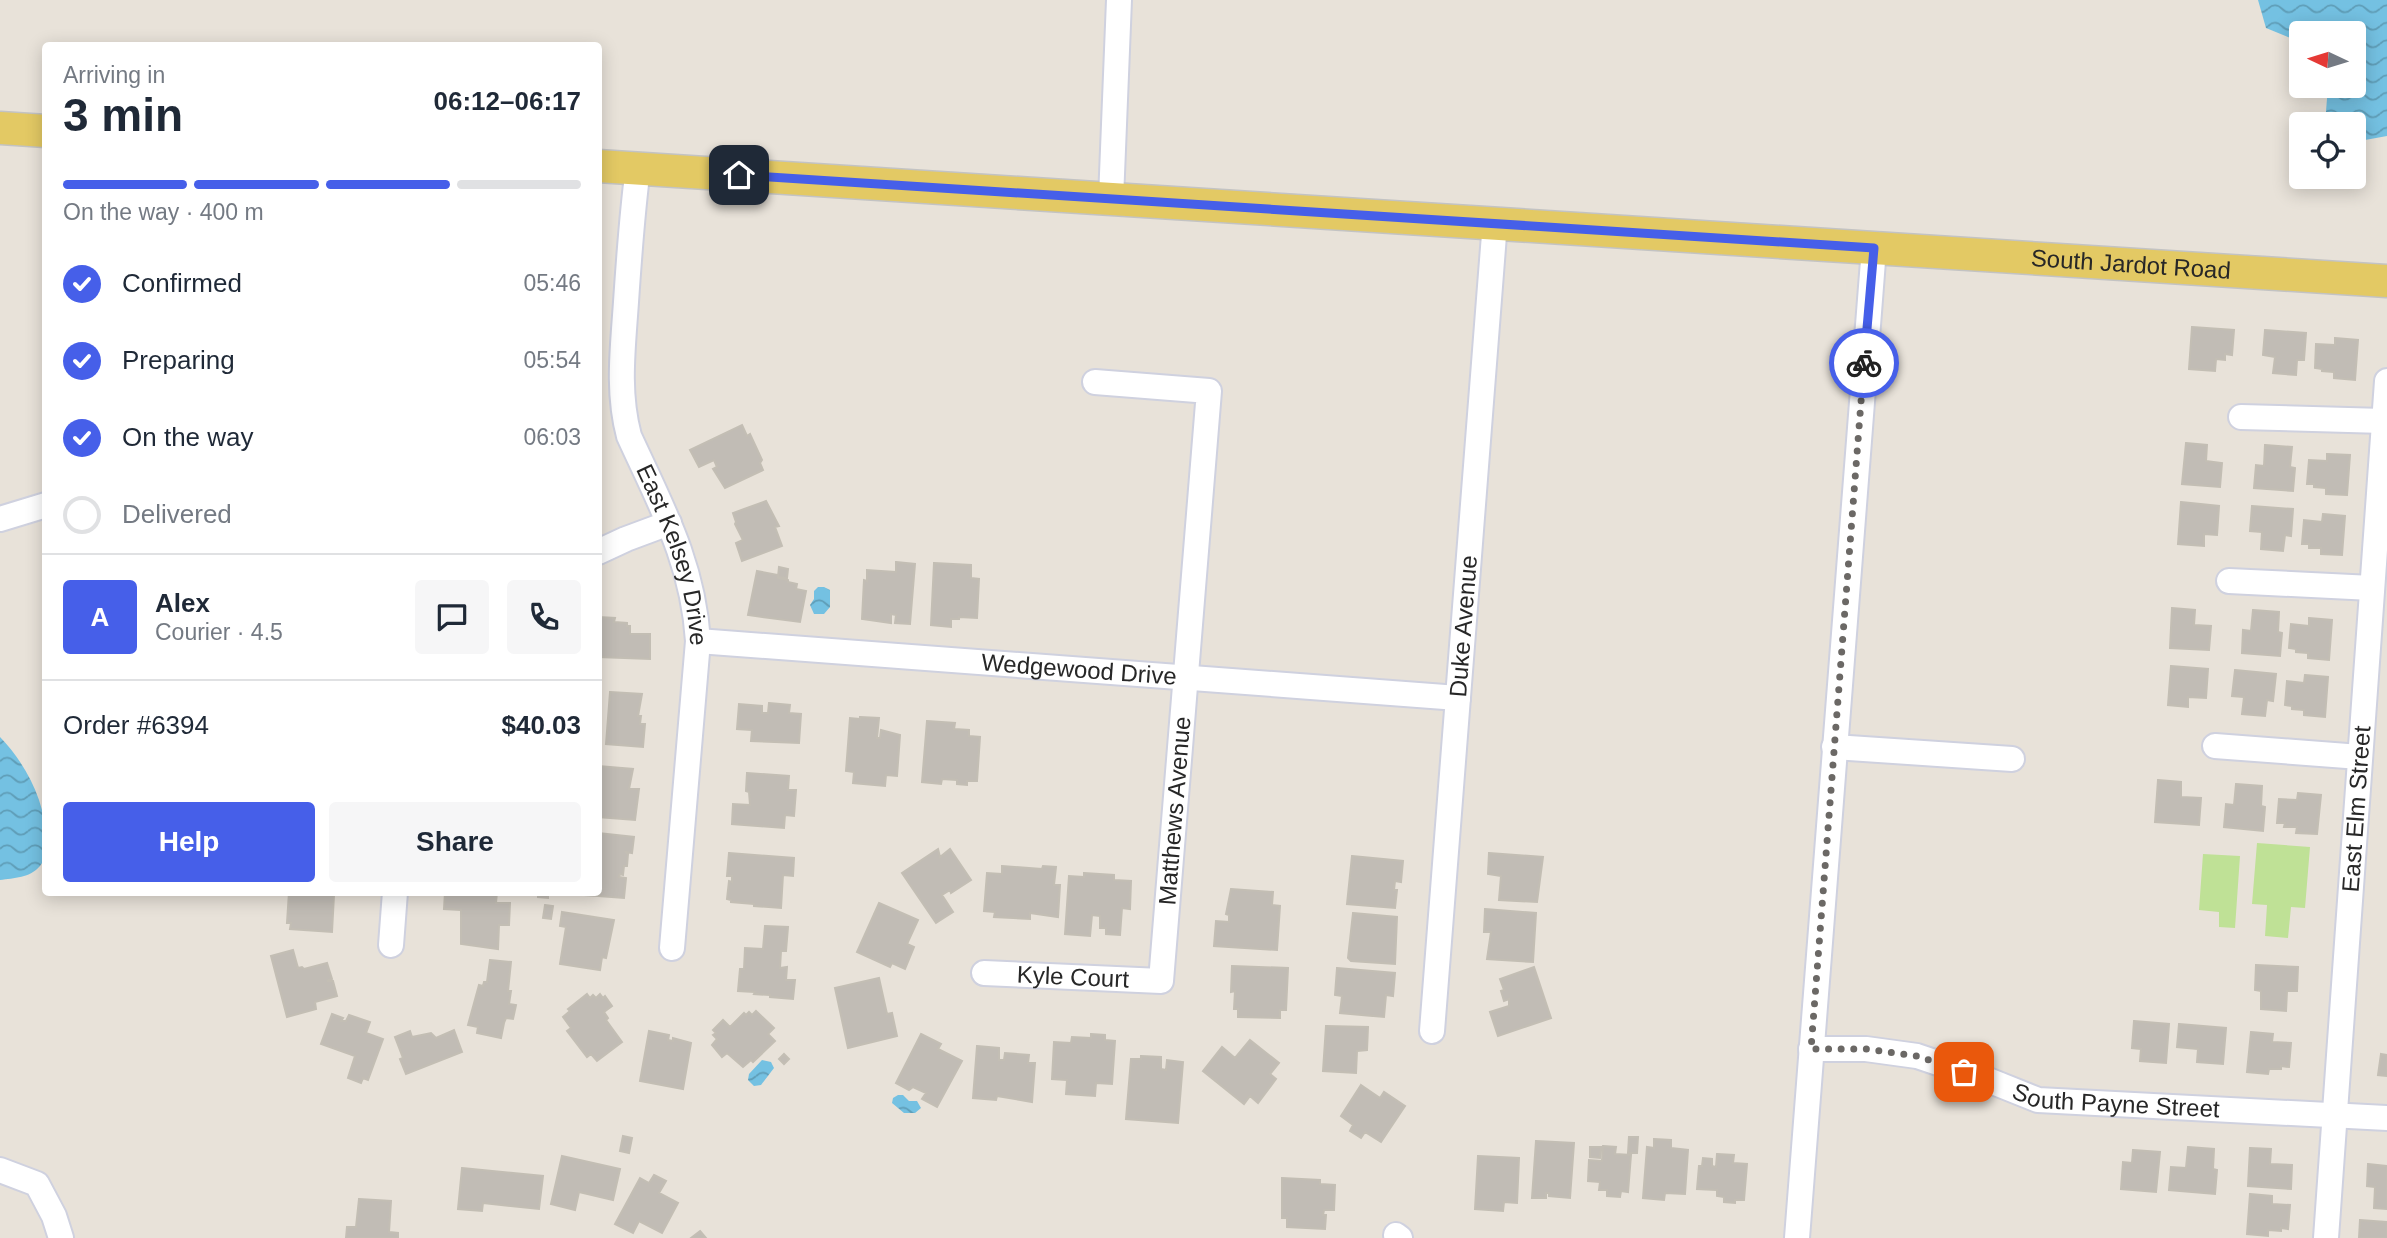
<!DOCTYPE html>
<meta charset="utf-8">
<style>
:root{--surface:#fff;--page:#f6f6f7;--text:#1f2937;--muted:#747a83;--line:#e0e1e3;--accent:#465fe9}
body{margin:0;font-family:Helvetica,sans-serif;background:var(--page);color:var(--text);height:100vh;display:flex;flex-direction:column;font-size:26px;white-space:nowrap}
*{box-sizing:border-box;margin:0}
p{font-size:23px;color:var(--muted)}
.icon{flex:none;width:38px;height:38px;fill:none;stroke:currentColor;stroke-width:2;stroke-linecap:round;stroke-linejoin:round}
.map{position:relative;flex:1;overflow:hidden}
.panel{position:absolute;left:42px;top:42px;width:560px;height:854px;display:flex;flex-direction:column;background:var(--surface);border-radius:7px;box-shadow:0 4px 18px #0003}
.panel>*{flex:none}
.needle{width:46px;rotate:274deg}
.fabs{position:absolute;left:2289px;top:21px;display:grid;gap:14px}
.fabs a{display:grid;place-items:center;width:77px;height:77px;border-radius:7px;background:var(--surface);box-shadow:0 4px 18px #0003;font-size:35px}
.pin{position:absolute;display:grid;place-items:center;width:60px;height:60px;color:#fff;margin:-30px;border-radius:14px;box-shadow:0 4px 10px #0006}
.courier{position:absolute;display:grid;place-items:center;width:70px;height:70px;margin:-35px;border:5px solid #465fe9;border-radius:50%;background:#fff;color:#222;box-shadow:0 2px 9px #0007}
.overview em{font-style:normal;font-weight:700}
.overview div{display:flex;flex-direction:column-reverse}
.overview{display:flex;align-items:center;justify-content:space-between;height:119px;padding:0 21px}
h1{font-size:46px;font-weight:700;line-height:52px}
.bar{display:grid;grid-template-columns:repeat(4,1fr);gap:10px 7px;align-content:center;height:84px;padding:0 21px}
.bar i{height:9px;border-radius:5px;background:var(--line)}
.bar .selected{background:var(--accent)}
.bar p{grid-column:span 4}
.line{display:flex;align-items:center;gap:18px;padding:0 21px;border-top:2px solid var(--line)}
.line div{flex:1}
.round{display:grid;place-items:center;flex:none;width:74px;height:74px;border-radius:7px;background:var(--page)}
ol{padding:0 21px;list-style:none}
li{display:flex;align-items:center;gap:21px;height:77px}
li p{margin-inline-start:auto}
li .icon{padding:7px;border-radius:50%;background:var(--accent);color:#fff;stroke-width:4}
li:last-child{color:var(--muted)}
li i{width:38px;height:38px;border:4px solid var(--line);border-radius:50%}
.button{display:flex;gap:14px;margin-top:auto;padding:14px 21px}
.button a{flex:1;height:80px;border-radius:7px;background:var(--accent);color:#fff;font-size:28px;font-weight:700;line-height:80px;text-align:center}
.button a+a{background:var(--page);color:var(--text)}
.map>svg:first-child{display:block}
.pitch{fill:#bfe196}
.water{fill:url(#water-waves)}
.building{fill:#c1bcb5;stroke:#c3beb4;stroke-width:2}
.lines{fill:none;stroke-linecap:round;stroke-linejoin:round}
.minor-casing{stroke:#cfd1df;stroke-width:28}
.major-casing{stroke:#c3c3c3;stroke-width:35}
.minor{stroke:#fff;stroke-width:24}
.major{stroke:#e3c964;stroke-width:32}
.done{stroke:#6b6865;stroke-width:7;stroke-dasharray:0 12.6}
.route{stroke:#465fe9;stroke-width:9}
.labels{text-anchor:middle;stroke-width:5;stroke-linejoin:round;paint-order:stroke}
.street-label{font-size:24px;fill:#272727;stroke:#fff}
</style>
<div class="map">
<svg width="2387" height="1238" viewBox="0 0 2387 1238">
<defs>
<pattern id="water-waves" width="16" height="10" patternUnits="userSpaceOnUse" patternTransform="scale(1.75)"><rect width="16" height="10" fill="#74c1e2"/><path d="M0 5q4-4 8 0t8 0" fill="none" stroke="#5f9db7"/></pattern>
</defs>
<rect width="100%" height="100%" fill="#e8e2d9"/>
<!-- pitch -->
<path class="pitch" d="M2257,843l53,4 -5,61 -14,-1 -3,31 -23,-2 2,-31 -15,-1z
M2203,854l37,2 -5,72 -16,-1v-15l-20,-2z"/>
<!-- water -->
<path class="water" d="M2258,0h129v136l-33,6v-18h-29l3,-38h26v-53h-53v12l-3,-4 -32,-13z
M824,587l6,3v17l-6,7h-10l-4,-9 4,-6v-8l4,-4z
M0,737c26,27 46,65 46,103 0,9 0,19 -6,26 -10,12 -26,12 -40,14z
M762,1060l9,2 3,6 -13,17 -7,1 -6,-6 1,-6z
M898,1095h5l6,6h8l4,7 -6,5h-11l-12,-10 1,-5z"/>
<!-- building -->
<path class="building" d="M2192,327l42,3 -2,25 -7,-1v6l-9,-1 -1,12 -26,-2z
M2265,330l41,3 -2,27h-7l-1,15 -23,-2 2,-16 -12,-2z
M2335,338l23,2 -3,40 -21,-2v-6l-12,-1v-2l-7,-1 1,-24 19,1z
M742,425l5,11 3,-2 12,26 -2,3 3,7 -38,18 -12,-19 4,-2 -3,-7 -15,7 -9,-17z
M2186,443l21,2 -1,16 16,2 -2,24 -38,-3z
M2265,445l27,2 -2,20 5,1 -2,23 -39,-3 2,-23 8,1z
M2327,454l23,1 -3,40 -21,-1v-6l-12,-1v-3h-7l2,-24 18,1z
M766,501l13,25 -4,1 7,19 -40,15 -6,-18 7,-3 -8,-16 1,-2 -3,-9z
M2181,502l38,4 -2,29 -13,-1v12l-26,-2z
M2252,506l41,3 -2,27 -6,-1 -2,16 -22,-2 1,-17 -12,-1z
M2323,514l22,2 -3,39 -21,-1v-6h-12v-4h-7l2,-24 18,2z
M896,562l19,2 -5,60 -15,-1 1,-8 -5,-1v9l-29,-4 2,-39 3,1v-11l29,2z
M934,563l37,2v13l8,1 -2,39 -18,-1v2h-8v8l-20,-2z
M779,567l9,2 -1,9 -9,-1z
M757,571l21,4v3l10,2v2l9,2 -1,5 10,2 -6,31 -52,-7z
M2172,608l23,2 -1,15 17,1 -2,24 -39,-2z
M2253,610l26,2 -1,20 4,1 -2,23 -38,-3 1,-23 8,1z
M598,617l17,1 -1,4 13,1v3h3v8h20v25l-52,-2z
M2309,618l23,2 -3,40 -21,-2v-5l-12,-1v-3l-7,-1 2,-24 18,2z
M2171,666l37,3 -2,29 -18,-1v10l-20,-2z
M2235,670l41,4 -3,27 -6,-1 -2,16 -23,-2 2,-17 -12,-1z
M2305,675l23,2 -3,40 -21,-2v-5l-12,-1v-3l-7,-1 2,-24 17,2z
M610,692l32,2 -4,22h3l-1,8h5l-2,23 -37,-3z
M769,703l21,2 -1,8 12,1 -2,29 -48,-2 1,-11 -15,-1 2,-25 23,2v7h6z
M860,717l19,1 -2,20h3l1,-8 19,5 -3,41 -11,-1 -1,11 -32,-3 1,-11 -8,-1 4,-53 10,1z
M927,721l28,2 -1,6 15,1v6l11,1 -3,44h-10v4l-10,-1v-4l-15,-1 -1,5 -19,-2z
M598,766l35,3 -4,20h10l-4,31 -37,-3z
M747,773l42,3 -1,14h8l-2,26 -9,-1 -1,13 -52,-4 1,-20 17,1 -1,-13 -3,-1z
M2158,780l23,2v15l20,1 -2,27 -44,-3z
M2236,784l26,2 -1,20 4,1 -2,24 -39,-4 2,-23 8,1z
M2298,793l23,2 -4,39 -21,-1 1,-6h-13l1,-4h-8l2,-24 18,1z
M598,833l36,4 -2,16 -6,-1 2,2 -1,12h-3l-1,9 -3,-1 -1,3 7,1 -2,20 -39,-3v-3h13z
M938,849l2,8 10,-8 21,31 -20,13 -1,-3 -8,5 11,17 -17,11 -34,-50z
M729,853l65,5 -1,18 -10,-1 -2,33 -27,-2v-2l-23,-2v-2l-4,-1 2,-18 3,1v-6h-5z
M1489,853l54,4 -6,45 -38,-2 2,-24 -13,-2z
M1352,856l51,5 -2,21 -6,-1 -1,9h3l-2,18 -48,-4z
M1002,866l40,3 1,-3 13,1 -2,18h6l-2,32 -28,-4v6l-36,-2 1,-5 -11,-1 3,-38 15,1z
M1084,873l30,2v5l17,1 -1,28 -8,-1 -2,27 -14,-1v-6h-6v-12l-8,-1 -2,21 -25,-2 4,-58 15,1z
M1231,889l42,3 -1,13 8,1 -3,44 -63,-4 2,-25 13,1v-7l-3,-1z
M289,892h36v3h9l-2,37 -42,-3 1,-6h-4z
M445,892h52l-1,11h14l-1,22h-10l-1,24 -37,-5v-34l-17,-1z
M538,892h10v6l-10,-1z
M879,903l39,17 -11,24 7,3 -9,22 -13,-6 -2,4 -33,-15z
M545,905l8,1 -2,13 -8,-1z
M1485,909l51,4 -3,49 -46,-3 4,-27h-7z
M562,912l52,8 -8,38 -4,-1 -2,13 -40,-6 6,-37 -6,-1z
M1353,913l44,4 -2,47 -44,-3 -3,-3z
M765,926l23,1 -2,24h-5l-1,17 7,-1 -1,13h9l-2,19 -23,-2v-2l-16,-1 1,-2 -17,-1 2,-22h4l1,-21 18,1z
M293,950l5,18 4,-1 2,2 23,-6 5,16 -5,2h6l4,15 -22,6 1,7 -29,8 -16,-61z
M490,960l21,2 -3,29h3l-2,13 7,1 -3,14 -7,-1 -2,5 -3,15 -24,-5 1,-6 -10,-2 11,-40 4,1 1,-4h3z
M2256,965l42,2 -1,24h-10l-1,20 -25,-2v-18l-6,-1z
M1232,966l56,2 -2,42h-6v8l-42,-1v-8h-4l1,-18 -4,1z
M1534,967l17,51 -53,18 -8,-24 19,-6v-7l-5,2 -3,-10 3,-1 -4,-11z
M1337,968l58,5 -2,23 -7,-1 -2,22 -44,-4 2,-17 -7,-1z
M879,978l8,36 5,-1 5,23 -49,12 -13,-60z
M587,994l3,4 3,-3 3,3 4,-4 3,4 2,-2 7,10 -8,6 4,6 -2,2 16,22 -25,19 -6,-7 -4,3 -20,-26 4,-3 -8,-11 7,-6 -2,-2z
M756,1011l18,17 -6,6 7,7 -22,21 -2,-2 -8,7 -16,-14 -5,4 -10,-12 5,-6 -4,-4 3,-2 -3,-3 10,-10 7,7 14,-14 2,2 3,-3 3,3z
M332,1014l11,4 -2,3h5l3,-6 21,7 -4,11 17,6 -15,41 -5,-2 -2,5 -13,-5 7,-22 -34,-12z
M2134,1021l35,3 -3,39 -26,-2 1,-12 -9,-1z
M2179,1024l47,4 -3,36 -26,-2 1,-13 -21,-2z
M1326,1026l42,1 -1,23 -10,1 -1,22 -33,-2z
M454,1030l8,22 -56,22 -6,-15 3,-1 -8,-21 15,-6 2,6 19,-4 5,5z
M649,1031l20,4 -1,5 5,1v-3l18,5 -8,46 -43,-8z
M2251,1032l22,2 -1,8 19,1 -2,24 -8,-1v3h-12l-1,5 -21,-2z
M921,1034l20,10 -3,5 24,12 -25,46 -15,-8 4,-6 -13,-6 -4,3 -13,-7z
M1091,1034l14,1v5l10,1 -3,43 -16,-1 -1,13 -29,-2 1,-14 -15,-1 2,-37 17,1 1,-6 19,1z
M1250,1040l29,23 -9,11 6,5 -18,24 -8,-7 -6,8 -41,-33 19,-24 13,11z
M977,1046l22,2v12h5l1,-7 24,2 -1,8h7l-3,39 -35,-6 -1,4 -23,-2z
M784,1054l5,5 -5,5 -5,-5z
M2381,1054l6,1v21l-9,-1z
M1141,1056l20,1v12l5,1 1,-10 16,2 -5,61 -52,-4 5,-60h10z
M1361,1085l19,13 4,-6 21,14 -24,36 -16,-10 -4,6 -11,-7 3,-6 -12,-9z
M623,1136l9,2 -3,15 -9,-2z
M1629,1137h9l-1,16h-9z
M1654,1139l17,1v8l17,2 -3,44 -20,-1 -1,7 -21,-2 4,-51 7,1z
M1536,1141l38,2 -4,55 -21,-2v-3h-3v5h-14z
M1603,1146l13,1 -1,7 16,1 -3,37 -7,-1 -1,6 -13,-1v-6h-8l1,-8 -12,-1 1,-21 13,1z
M1590,1147h11l-1,11 -10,-1z
M2188,1147l26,2 -1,20 4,1 -2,24 -46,-4 2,-23 15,1z
M2250,1148l21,1 -1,15 22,1 -1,24 -43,-3z
M2133,1150l27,2 -4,40 -35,-3 2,-27 9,1z
M1717,1154l17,1 -1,8 14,1 -3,36h-9v3l-11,-1v-5l-7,-1v-6l-20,-1 2,-23h3l1,-8 9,1v7l4,1z
M562,1156l58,13 -7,31 -34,-8 -4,18 -24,-6z
M1478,1156l41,2 -2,45 -13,-1 -1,9 -28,-2z
M2368,1164l19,2v43l-13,-1 1,-21 -8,-1z
M462,1168l81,8 -4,33 -56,-6 -1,8 -24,-2z
M654,1175l12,6 -7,12 19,10 -16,30 -23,-12 -6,12 -18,-9 25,-46 9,5z
M1282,1178l38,2v4l15,1 -1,25h-10l-1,5h3l-1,14 -38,-2v-9h-5z
M2250,1194l22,2v8l18,1 -2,24 -7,-1v3l-13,-1v6l-21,-2z
M359,1199l32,2 -2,31 9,1v5h-52l1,-11h9z
M2360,1220l27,2v16h-28z
M700,1231l6,7h-15z"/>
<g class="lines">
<!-- minor casing -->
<g class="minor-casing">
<g id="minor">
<path id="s1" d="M638,168c-6,45 -9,89 -12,134 -3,45 -9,90 3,134 32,70 64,126 69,205l-26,307"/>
<path d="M1111,199l8,-199"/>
<path d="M2241,417l143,4"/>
<path d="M0,519l46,-14"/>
<path d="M598,552l28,-13 43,-16"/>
<path d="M2229,581l143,7"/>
<path id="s2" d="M698,641l760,57"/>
<path d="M2215,746l145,11"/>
<path d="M1834,747l178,12"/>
<path d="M391,945l4,-53"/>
<path id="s3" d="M984,973l177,8 48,-590 -114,-9"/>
<path id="s4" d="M1432,1031l63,-809"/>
<path id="s5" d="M1811,1049h55l51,7 71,24 50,20 349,18"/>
<path d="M0,1170l37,14 17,32 7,22"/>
<path d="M1396,1235l4,3"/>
<path d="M1797,1238l77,-990"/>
<path id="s6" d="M2326,1238l61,-857"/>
</g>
</g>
<!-- major casing -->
<g class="major-casing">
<g id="major">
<path d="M0,128l46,3"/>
<path id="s7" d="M598,166l1789,115"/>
</g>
</g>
<!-- minor -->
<use href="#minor" class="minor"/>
<!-- major -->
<use href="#major" class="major"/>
</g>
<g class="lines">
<!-- done -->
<path class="done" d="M1864,363l-53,686h55l51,7 47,16"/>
<!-- route -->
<path class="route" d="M739,175l1135,73 -10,115"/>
</g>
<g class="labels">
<!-- street labels -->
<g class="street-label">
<text dy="8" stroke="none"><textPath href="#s7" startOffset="1536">South Jardot Road</textPath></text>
<text dy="8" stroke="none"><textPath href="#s1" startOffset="397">East Kelsey Drive</textPath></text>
<text dy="8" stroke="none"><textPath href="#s4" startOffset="406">Duke Avenue</textPath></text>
<text dy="8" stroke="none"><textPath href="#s2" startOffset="382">Wedgewood Drive</textPath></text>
<text dy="8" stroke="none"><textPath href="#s6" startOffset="430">East Elm Street</textPath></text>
<text dy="8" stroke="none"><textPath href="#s3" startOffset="348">Matthews Avenue</textPath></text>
<text dy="8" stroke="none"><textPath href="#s3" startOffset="89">Kyle Court</textPath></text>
<text dy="8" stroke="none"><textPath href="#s5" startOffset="313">South Payne Street</textPath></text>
</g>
</g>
</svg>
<div class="fabs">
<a><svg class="needle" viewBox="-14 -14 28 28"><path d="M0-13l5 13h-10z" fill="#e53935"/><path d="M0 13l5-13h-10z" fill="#747a83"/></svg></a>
<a><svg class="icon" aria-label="locate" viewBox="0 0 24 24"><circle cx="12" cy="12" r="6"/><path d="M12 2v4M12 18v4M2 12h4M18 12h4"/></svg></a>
</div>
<div class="pin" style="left:1964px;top:1072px;background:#ea580c"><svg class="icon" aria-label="bag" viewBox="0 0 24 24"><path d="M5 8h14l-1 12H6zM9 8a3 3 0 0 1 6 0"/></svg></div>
<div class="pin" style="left:739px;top:175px;background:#1f2937"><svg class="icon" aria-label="home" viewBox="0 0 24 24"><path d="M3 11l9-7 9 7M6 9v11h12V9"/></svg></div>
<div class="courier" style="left:1864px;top:363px"><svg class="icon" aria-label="bike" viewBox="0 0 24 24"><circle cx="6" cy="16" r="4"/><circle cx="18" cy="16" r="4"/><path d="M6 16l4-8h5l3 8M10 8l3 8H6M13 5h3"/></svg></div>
<section class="panel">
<div class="overview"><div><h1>3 min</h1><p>Arriving in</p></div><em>06:12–06:17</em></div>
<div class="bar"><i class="selected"></i><i class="selected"></i><i class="selected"></i><i></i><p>On the way · 400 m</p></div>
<ol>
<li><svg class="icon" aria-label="check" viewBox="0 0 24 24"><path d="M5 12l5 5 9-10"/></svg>Confirmed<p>05:46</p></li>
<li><svg class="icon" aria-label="check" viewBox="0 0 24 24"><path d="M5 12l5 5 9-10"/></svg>Preparing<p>05:54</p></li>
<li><svg class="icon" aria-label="check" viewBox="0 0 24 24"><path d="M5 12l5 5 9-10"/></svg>On the way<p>06:03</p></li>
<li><i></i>Delivered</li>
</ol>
<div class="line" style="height:126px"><b class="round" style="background:var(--accent);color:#fff">A</b><div><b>Alex</b><p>Courier · 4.5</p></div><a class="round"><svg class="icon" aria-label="chat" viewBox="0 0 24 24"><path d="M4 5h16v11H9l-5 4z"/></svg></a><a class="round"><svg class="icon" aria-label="phone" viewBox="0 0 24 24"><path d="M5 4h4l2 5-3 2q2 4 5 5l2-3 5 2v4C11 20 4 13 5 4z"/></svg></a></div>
<div class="line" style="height:91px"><div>Order #6394</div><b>$40.03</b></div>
<div class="button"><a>Help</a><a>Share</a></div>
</section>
</div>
